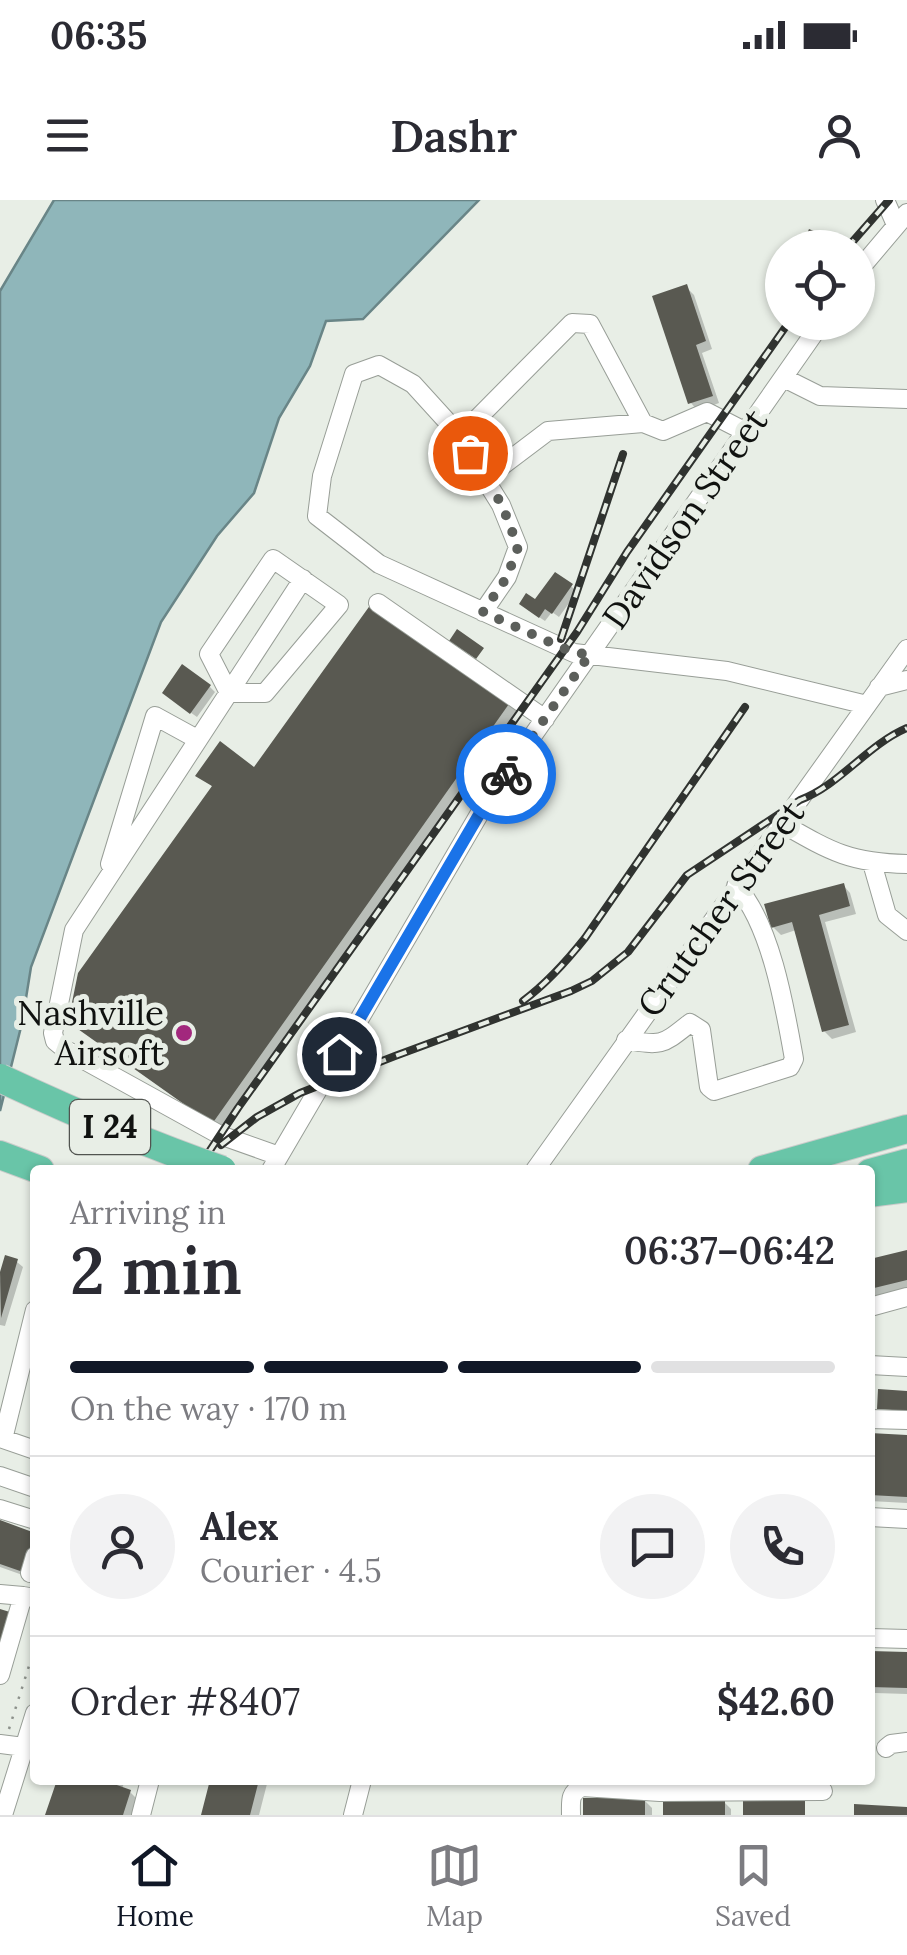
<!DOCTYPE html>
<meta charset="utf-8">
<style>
:root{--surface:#fff;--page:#f2f2f3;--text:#2b2b33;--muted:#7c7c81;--line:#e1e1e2;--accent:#111827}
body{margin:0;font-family:Lora,serif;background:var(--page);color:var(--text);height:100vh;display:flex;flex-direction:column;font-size:38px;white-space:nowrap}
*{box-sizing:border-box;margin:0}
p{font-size:32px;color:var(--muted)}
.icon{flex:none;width:55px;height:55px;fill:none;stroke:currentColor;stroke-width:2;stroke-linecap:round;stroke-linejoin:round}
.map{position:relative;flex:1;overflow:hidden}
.sheet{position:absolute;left:30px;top:965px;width:845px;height:620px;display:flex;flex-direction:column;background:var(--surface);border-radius:10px;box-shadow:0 2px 8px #0004}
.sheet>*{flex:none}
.buttons{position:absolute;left:765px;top:30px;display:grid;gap:20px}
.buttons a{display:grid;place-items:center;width:110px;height:110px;border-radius:50%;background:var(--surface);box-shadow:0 2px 8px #0004;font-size:50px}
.pin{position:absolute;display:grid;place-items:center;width:85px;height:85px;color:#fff;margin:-42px;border:5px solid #fff;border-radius:50%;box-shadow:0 2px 10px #0007}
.courier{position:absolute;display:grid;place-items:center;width:100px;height:100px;margin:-50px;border:8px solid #1a73e8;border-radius:50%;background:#fff;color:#222;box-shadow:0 2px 12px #0007}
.overview em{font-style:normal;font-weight:600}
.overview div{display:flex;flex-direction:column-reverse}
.overview{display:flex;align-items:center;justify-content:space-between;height:170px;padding:0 40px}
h1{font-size:65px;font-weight:600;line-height:75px}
.bar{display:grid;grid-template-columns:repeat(4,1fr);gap:15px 10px;align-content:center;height:120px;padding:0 40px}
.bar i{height:12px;border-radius:8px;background:var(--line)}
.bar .active{background:var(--accent)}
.bar p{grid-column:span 4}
.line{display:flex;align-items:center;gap:25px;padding:0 40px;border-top:2px solid var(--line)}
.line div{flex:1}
.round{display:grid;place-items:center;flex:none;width:105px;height:105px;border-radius:52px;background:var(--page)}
.status{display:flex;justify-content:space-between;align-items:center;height:70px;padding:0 50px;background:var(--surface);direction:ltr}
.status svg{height:28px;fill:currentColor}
header{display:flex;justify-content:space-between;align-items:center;height:130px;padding:0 40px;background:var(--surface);font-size:45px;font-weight:600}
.dock{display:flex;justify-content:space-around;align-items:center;height:140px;border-top:2px solid var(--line);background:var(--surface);font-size:28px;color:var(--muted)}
.dock a{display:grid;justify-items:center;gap:5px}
.dock .active{color:var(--accent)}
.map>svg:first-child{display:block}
.water{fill:#8fb6ba;stroke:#698587;stroke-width:2.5}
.shadow{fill:#0003}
.building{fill:#595951}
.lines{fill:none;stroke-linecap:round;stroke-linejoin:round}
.minor-casing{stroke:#989e97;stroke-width:20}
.highway-casing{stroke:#cacbca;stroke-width:30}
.path{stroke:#8c918b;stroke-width:2.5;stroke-dasharray:2.5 8;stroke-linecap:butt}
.minor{stroke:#fff;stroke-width:18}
.highway{stroke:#69c5a8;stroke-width:28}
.rail-casing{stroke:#303330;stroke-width:8}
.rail{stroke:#e8eee6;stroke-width:4;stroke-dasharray:11;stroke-linecap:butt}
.highway-bridge-casing{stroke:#cacbca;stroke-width:30;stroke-linecap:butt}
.highway-bridge{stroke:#69c5a8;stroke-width:28}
.done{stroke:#5c5f5b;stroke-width:10;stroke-dasharray:0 18}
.route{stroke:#1a73e8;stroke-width:12}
.poi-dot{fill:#a2287d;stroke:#e8eee6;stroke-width:4}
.labels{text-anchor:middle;stroke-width:10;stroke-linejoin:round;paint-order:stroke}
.shield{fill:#e8eee6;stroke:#515450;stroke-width:2.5}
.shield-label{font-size:32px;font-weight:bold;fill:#101210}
.street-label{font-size:35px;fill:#101210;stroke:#e8eee6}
.poi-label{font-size:35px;fill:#101210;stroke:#e8eee6;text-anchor:end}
</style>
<div class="status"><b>06:35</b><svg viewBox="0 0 49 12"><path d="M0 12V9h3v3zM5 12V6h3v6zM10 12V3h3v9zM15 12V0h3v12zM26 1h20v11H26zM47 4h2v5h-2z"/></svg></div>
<header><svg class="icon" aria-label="menu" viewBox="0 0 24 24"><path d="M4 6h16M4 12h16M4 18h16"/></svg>Dashr<svg class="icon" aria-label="person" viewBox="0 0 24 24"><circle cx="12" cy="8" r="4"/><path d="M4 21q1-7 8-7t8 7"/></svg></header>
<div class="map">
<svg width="907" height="1615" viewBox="0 0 907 1615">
<rect width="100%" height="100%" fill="#e8eee6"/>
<!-- water -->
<path class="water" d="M54,0h425l-116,119 -37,2 -16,45 -31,52 -25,75 -37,43 -56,86 -130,345 -9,56 -22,88v-820z"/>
<!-- shadow -->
<path class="shadow" d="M686,87l8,8 18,54 -10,4 17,50 -21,8 -7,-8z
M571,386l6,6 -18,25 -7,-5 -7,9 -18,-12z
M209,486l6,6 -18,25 -27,-19z
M509,503l7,8 -295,419 -142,-101 135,-241 -15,-13 55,-5z
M843,685l7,8 6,21 -31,8 31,110 -24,7 -8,-8 -28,-101 -15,5 -8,-8z
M907,1052v37l-37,9v-37z
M7,1058l10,4 6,5 -18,59 -5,-1v-44z
M870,1236l37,1v66l-37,-2z
M0,1323l35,12v31l-4,12 -31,-11z
M870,1454l37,1v39l-32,-1 -5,-5z
M60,1580h65l-3,9 8,3 8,8 -6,15h-84z
M212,1580h56l-9,35h-55z
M397,1580h23l-1,5z
M644,1600l8,8v7h-67z
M724,1602l7,7v6h-66z"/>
<!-- building -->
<path class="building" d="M809,29l17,7 -5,12h-20z
M687,84l19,57 -10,4 17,51 -25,8 -36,-108z
M555,372l18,12 -21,30 -7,-5 -6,9 -20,-14 7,-11 9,6z
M371,404l140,97 -299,423 -144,-102 10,-49 134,-187 -17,-10 25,-35 34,26z
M457,429l27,19 -8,11 -27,-18z
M182,464l29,21 -21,29 -28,-21z
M844,683l6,23 -31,9 30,110 -27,7 -30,-110 -21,6 -7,-24z
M907,1050v30l-37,9v-30z
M5,1055l13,4 -17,59 -1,-46z
M878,1189l29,2v20l-30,-2z
M870,1233l37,2v62l-37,-2z
M0,1320l35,13 -12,39 -23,-8z
M0,1409l13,4 -13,36z
M870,1451l37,1v36l-37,-1z
M57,1580h58l-1,4 17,6 -8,25h-78z
M210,1580h49l-9,35h-49z
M583,1598h62v17h-62z
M663,1599h62v16h-62z
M743,1601h62v14h-62z
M854,1604l53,3v8h-53z"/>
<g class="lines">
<!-- minor casing -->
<g class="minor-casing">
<path id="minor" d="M885,0l11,25
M858,71l49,-58
M784,178l36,18 87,3
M459,237l113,-114 18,1 53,99
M486,278l62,-47 95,-8 20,8 44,-19 39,20
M273,359l66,46 -74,88h-36l-20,-39z
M378,403l167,116
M483,412l24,-35 11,-30 -17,-42 -48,-77 -40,-44 -34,-19 -25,9 -32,102 -5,40 62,48 195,89 153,18 140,34
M879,487l28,-7
M781,623c49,28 68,40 126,41
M872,663l15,52 20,16
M110,664l45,-148 42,23
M626,840c37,6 36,5 64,-17l11,7 8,57 5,4 76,-24 4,-8c-9,-51 -23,-135 -58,-173
M279,956l-59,-21 -154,-85 -11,-9 -2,-8 21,-103 229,-351
M271,970l216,-369 335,-479
M535,970l372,-521
M870,1107l37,-10
M35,1110l-32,129 32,11
M870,1165l37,2
M870,1219l37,1
M0,1276l35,12
M0,1309l35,11
M870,1317l37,2
M30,1373l5,-17
M0,1394l23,2
M870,1438l37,1
M0,1475l23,-79 12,2
M0,1544l24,3
M886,1548l5,-4 16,-2
M3,1615l32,-102
M141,1615l9,-35
M353,1615l9,-35
M571,1615c0,-14 -2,-22 11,-28l78,5 163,-1"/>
</g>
<!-- highway casing -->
<g class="highway-casing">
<path id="highway" d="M0,955l40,15
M762,970l145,-41
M870,973l37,-10
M870,993l37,-5"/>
</g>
<!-- path -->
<path class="path" d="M9,1529l26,-82"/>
<!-- minor -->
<use href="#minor" class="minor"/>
<!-- highway -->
<use href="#highway" class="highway"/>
<!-- rail casing -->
<g class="rail-casing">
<path id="rail" d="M847,48l42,-48
M561,439l62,-185
M523,801c24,-18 43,-39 62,-63l160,-231
M221,945l36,-28 43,-24 95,-37 176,-65 21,-10 36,-29 59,-77 113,-75c40,-15 67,-55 107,-72
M197,970l41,-62 339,-476 50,-80 162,-230"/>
</g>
<!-- rail -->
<use href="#rail" class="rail"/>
<!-- highway-bridge casing -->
<g class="highway-bridge-casing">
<path id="highway-bridge" d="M0,878c73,34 146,66 222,92"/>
</g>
<!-- highway-bridge -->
<use href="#highway-bridge" class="highway-bridge"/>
</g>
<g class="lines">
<!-- done -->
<path class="done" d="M470,253l32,52 16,42 -11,30 -24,35 91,41 16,1 -84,120"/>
<!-- route -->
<path class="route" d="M339,854l148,-253 19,-27"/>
</g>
<!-- markers -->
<circle class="poi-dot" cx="184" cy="833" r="10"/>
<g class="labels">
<!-- shield labels -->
<rect class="shield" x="70" y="900" width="80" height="54" rx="8"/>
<g class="shield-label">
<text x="110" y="938">I 24</text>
</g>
<!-- street labels -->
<g class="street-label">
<text transform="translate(685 319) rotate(-55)" y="12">Davidson Street</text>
<text transform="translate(721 709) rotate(-54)" y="12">Crutcher Street</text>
</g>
<!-- poi labels -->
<g class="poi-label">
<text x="164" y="825">Nashville<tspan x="164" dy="40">Airsoft</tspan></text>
</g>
</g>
</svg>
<div class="buttons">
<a><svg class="icon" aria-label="locate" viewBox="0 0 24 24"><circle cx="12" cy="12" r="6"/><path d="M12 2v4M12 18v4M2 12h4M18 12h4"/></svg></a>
</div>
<div class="pin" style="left:470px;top:253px;background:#ea580c"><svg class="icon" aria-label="bag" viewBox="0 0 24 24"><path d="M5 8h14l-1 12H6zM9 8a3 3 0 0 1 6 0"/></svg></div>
<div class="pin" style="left:339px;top:854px;background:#1f2937"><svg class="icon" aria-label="home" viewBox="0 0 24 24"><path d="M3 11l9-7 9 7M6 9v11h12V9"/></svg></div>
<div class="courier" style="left:506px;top:574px"><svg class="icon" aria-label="bike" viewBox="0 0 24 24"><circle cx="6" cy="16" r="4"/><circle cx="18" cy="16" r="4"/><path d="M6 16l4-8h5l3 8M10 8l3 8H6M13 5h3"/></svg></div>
<section class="sheet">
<div class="overview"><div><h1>2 min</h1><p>Arriving in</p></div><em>06:37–06:42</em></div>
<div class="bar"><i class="active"></i><i class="active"></i><i class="active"></i><i></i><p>On the way · 170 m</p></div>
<div class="line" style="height:180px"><a class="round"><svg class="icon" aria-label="person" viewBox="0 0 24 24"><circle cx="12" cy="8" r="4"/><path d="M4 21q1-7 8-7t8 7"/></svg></a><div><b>Alex</b><p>Courier · 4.5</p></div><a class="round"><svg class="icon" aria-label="chat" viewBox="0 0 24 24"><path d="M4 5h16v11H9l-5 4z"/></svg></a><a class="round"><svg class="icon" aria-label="phone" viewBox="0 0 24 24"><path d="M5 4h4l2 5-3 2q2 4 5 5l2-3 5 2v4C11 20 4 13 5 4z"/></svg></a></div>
<div class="line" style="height:130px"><div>Order #8407</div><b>$42.60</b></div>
</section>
</div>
<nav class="dock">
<a class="active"><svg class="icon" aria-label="home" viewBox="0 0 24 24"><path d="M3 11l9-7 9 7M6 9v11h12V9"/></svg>Home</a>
<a><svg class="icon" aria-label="map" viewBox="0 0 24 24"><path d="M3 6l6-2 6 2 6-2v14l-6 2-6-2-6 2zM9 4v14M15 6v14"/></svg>Map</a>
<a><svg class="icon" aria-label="saved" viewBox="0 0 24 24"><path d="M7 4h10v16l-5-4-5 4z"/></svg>Saved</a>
</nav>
